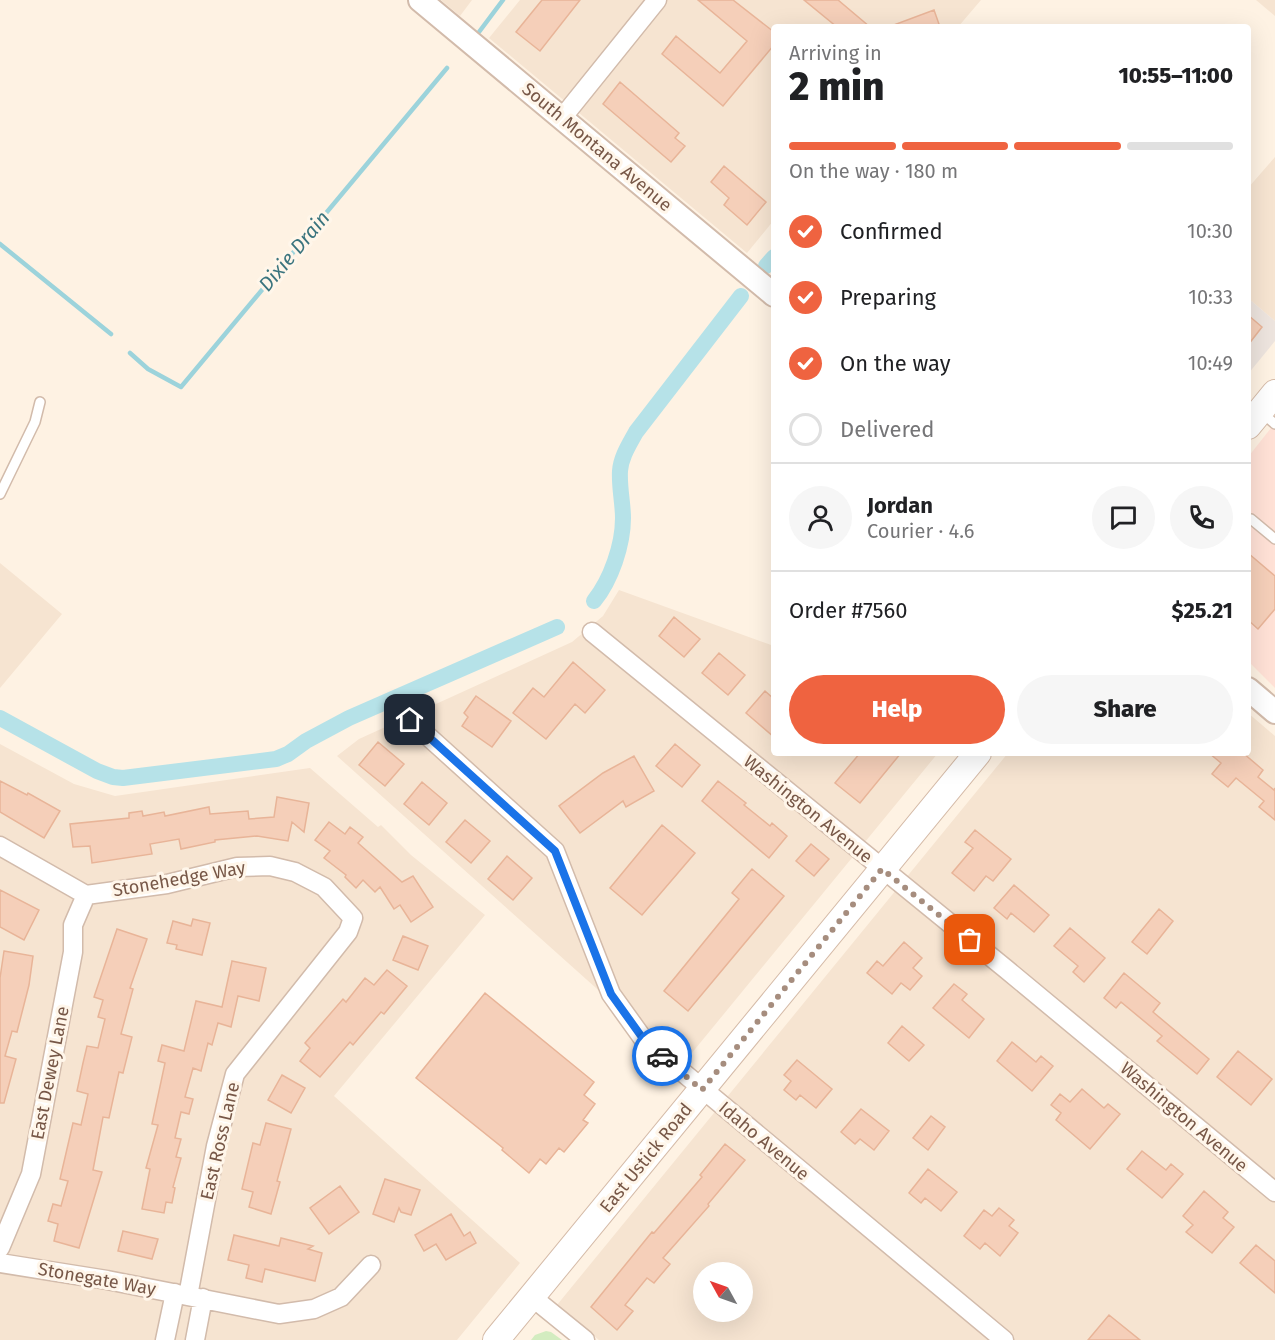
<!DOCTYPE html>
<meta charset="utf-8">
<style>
:root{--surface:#fff;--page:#f6f6f6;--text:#202124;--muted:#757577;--line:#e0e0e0;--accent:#ef6340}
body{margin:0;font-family:"Fira Sans",sans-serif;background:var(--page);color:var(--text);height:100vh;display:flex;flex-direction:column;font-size:22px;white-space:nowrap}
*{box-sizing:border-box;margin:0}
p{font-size:20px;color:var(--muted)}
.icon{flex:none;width:33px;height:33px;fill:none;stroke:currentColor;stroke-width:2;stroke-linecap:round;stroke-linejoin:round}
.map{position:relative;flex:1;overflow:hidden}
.sheet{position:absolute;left:771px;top:24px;width:480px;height:732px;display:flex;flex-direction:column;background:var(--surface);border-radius:6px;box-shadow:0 6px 24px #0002}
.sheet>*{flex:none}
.needle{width:39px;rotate:310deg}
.controls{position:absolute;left:693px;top:1262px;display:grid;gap:12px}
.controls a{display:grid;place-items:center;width:60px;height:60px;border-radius:50%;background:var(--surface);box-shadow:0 6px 24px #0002;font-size:30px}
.pin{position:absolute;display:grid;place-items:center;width:51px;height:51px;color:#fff;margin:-26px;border-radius:12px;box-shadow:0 3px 9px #0006}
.courier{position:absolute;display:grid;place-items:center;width:60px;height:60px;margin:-30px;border:4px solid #1a73e8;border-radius:50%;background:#fff;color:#222;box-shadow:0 2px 8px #0007}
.head em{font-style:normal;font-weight:800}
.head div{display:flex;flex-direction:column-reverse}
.head{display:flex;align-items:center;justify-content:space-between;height:102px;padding:0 18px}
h1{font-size:39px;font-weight:800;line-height:45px}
.bar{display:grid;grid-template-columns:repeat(4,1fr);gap:9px 6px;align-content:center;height:72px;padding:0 18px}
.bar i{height:8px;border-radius:4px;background:var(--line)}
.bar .on{background:var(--accent)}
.bar p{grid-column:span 4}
.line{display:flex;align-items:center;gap:15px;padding:0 18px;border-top:2px solid var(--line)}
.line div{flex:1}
.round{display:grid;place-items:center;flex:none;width:63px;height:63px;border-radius:32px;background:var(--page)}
ol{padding:0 18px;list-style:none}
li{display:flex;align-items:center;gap:18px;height:66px}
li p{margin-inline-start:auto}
li .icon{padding:6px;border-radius:50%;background:var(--accent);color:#fff;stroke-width:4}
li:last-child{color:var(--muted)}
li i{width:33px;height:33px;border:3px solid var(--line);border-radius:50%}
.cta{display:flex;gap:12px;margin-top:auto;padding:12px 18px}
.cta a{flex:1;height:69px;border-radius:36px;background:var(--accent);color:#fff;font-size:24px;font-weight:800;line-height:69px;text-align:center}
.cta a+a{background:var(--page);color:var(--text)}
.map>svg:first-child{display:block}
.residential{fill:#f6e4d1;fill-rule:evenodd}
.commercial{fill:#ffe1d6}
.industrial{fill:#ede4de}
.green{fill:#d3ecc0}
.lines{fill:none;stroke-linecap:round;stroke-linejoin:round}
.stream{stroke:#9cd3db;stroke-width:4.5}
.canal{stroke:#b6e2e8;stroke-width:16}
.building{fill:#f5cfb9;stroke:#e8b498;stroke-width:1.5}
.service-casing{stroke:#d2bbab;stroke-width:12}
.minor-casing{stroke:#d2bbab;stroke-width:21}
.tertiary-casing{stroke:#d2bbab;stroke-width:26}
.secondary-casing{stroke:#d5bba8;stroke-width:28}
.service{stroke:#fff;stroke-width:9}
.minor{stroke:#fff;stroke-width:18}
.tertiary{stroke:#fff;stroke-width:22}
.secondary{stroke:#fff;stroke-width:26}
.done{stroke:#a68d7e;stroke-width:6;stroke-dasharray:0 10.8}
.route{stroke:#1a73e8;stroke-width:8}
.labels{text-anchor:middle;stroke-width:6;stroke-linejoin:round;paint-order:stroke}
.street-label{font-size:18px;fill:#775747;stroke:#fff6ea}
.water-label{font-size:20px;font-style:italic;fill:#3a747e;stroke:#fff6ea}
</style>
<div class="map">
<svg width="1275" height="1340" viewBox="0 0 1275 1340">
<rect width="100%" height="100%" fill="#fef2e3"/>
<!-- residential -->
<path class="residential" d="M441,0h31l-12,16z
M520,0h461l-23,27h-184v193l-27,33 -258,-215z
M1256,0h19v16z
M1275,157v164l-27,-23v-110z
M0,563l62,51 -62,74z
M619,590l155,56v107h164l-256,312 -345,-309 22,-17 213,-97 31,-26z
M1248,713l27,23v604h-676l-42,-35 451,-552h240zM704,1272h38v39h-38z
M0,744l74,40 41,12 195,-28 68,59 3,-2 30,30 74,60 -151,181 186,167 -63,77h-457z"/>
<!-- commercial -->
<path class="commercial" d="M1275,423v265l-27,-27v-204z"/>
<!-- industrial -->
<path class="industrial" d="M1248,298l27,23v20l-27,33z"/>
<!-- green -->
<path class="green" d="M546,1331l5,1 11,8h-31l4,-5z"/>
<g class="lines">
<!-- stream -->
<path class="stream" d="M479,32l24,-32
M0,244l111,90
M130,353l18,16 33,18 266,-319"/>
<!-- canal -->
<path class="canal" d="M766,266l8,-9
M594,601c17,-21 29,-56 29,-83 0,-15 -4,-31 -3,-47 1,-14 9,-26 16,-39l105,-136
M0,718l97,53 16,6 10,1 153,-19 12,-5 18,-13 43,-23 208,-91"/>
</g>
<!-- building -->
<path class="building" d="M542,0h38l-40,51 -24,-19z
M698,0h35l41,32v13l-51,61 -61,-52 14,-18 44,37 27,-32z
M804,0h34l32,27h-33z
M934,10l6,17h-49v-1z
M620,82l59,51 -4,5 10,8 -14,16 -68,-58z
M724,166l42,36 -19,23 -23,-20 5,-7 -18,-16z
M1248,315l14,12 -14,18z
M1248,553l27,23v33l-17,20 -10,-9z
M674,617l26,22 -16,18 -25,-21z
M719,653l26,22 -17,20 -26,-22z
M573,662l32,28 -20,23 -10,-9 -29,35 -33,-26 20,-25 11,9z
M765,691l9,8v38l-28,-24z
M476,696l35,25 -19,26 -30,-21 6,-9 -4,-4z
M378,742l26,22 -19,22 -26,-21z
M675,744l25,21 -18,22 -26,-21z
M860,753h41l-41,50 -25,-20z
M1209,753h34l20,17 -5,7 16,13 1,-2v32l-16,-13 5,-6 -28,-23 -8,9 -16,-13 9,-11z
M634,756l20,35 -28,16 -3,-6 -43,32 -21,-27 44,-33z
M0,781l27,14 1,-2 32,18 -16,27 -44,-26z
M718,781l28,22 -2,2 26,21 2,-3 15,13 -18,22 -67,-57z
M422,782l25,21 -18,22 -25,-21z
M277,797l32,6 -5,29 -12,-10 -4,19 -31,-5 -42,4v2l-34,7 -2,-10 -29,5 2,10 -60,9 -2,-17 -17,1 -3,-23 59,-6v-5l13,-2 1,5 21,-4 1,4 44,-9 1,7 38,-3 1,8 25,-2z
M465,820l25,21 -19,22 -25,-21z
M329,822l16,12 5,-7 13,10 -5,6 44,39 11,-6 20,31 -22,15 -11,-17 -6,4 -14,-22 -5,5 -12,-12 -7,8 -11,-11 1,-2 -22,-17 6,-7 -15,-11z
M662,825l33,28 -53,62 -32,-27z
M975,830l36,29 -18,22 -7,-5 -12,15 -22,-18 21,-25 -8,-6z
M811,844l18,15 -15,17 -18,-15z
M507,856l25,22 -19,22 -25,-21z
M752,869l32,27 -96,115 -24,-20 75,-92 -7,-6z
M1014,885l35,30 -15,17 -23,-19 -4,6 -13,-11z
M0,890l39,20 -15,30 -24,-13z
M1159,909l14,12 -26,33 -15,-12z
M193,919l17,4 -8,32 -26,-6 1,-4 -10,-2 6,-22 18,5z
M1070,928l35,30 -21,24 -11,-10 5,-6 -24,-20z
M117,929l30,10 -17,49 3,1 -12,45 11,3 -9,36 -4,-1 -10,46 -6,-1 -10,53 9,2 -23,76 -25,-7 4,-17 -10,-3 5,-17 8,2 7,-25 -8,-2 13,-56 8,2 7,-31 -11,-3 6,-28 4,-17 11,2 7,-29 -7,-2 5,-17 -9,-3z
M403,936l25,10 -10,24 -25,-10z
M904,942l18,16 -9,10 9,8 -12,14 -9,-7 -9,11 -25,-21 10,-12 6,5z
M4,951l29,5 -4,29 -12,47 -5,-1 -7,25 11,3 -12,44h-4v-125z
M232,961l34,7 -7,33 -21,-5 -7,31 -13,-4 -6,22 -4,-2 -7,28 -8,-3 -8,29 8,2 -4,15 -8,-2 -6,26 6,1 -5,18 5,1 -8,29 2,1 -3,15 -6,-1 -2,11 -22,-4 8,-40 -4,-1 12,-43 -6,-1 13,-61 -7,-2 4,-16 22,6 12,-50 26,6z
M387,970l20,16 -23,28 -3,-2 -28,33 -3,-3 -30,35 -20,-16 10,-13 -5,-5 38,-44 3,3 19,-24 9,7z
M1124,973l36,30 -7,9 56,47 -12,15 -40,-33 5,-5 -41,-34 -5,6 -12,-10z
M954,984l13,10 -5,6 22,19 -15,19 -36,-30z
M485,993l109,89 -10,13 11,9 -12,16 5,3 -24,29 -5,-4 -13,16 -6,-5 -11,14 -27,-23 1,-2 -87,-70z
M902,1026l22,19 -15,16 -21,-18z
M1012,1042l24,20 5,-6 12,10 -21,25 -35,-30z
M1238,1051l34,28 -21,26 -34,-28z
M797,1060l35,29 -16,19 -16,-13 -4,5 -12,-10 7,-9 -7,-6z
M282,1075l23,13 -14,25 -23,-13z
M1082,1089l22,19 4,-4 12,10 -30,35 -34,-29 5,-7 -10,-8 9,-11 10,8z
M861,1109l28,22 -15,19 -14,-11 -5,5 -14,-12z
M931,1116l14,11 -17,23 -15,-12z
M266,1123l25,6 -14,52 3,1 -9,32 -22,-7 4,-15 -11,-3 11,-46 7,2z
M725,1144l20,16 -37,44 1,2 -46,52 7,6 -16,19 -7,-5 -22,27 8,6 -16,19 -26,-23 61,-75 2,1 48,-56 -2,-2z
M1142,1151l24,19 5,-6 12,10 -21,24 -35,-29z
M928,1169l29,23 -16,19 -16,-13 -4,5 -12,-10z
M385,1179l35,11 -9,25 -10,-3 -2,-4 -5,14 -21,-8z
M340,1186l19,26 -30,22 -19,-26z
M1204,1191l24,21 -5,6 11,9 -22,26 -26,-21 7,-7 -10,-9z
M999,1208l15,12 -5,6 9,7 -18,23 -15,-13 -5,6 -16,-13 20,-26 8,6z
M451,1214l13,22 6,-4 6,11 -30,17 -10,-16 -12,7 -9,-16z
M123,1231l35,8 -6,20 -34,-8z
M234,1235l45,11 2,-8 32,8 -5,3 14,4 -7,28 -50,-12 -3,13 -16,-4 3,-13 -21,-5z
M1256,1245l19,16v32l-35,-30z
M1109,1315l31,25h-52z"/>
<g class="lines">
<!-- service casing -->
<g class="service-casing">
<path id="service" d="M1261,412l14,12
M0,494l35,-72 5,-20
M1251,519l24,20"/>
</g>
<!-- minor casing -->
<g class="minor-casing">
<path id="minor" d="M562,118l95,-118
M592,632l414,337 269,223
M410,720l145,131 56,143 33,46 360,300
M0,846l86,49 81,-11 70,-17 33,-1 25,6 29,15 29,31 -5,14 -113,142 -19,72 -28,150
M0,1248l31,-74 42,-222v-27l13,-30
M0,1263l107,17 172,34 35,-5 27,-12 30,-32
M532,1297l53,43
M165,1340l10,-47
M195,1340l8,-42"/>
</g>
<!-- tertiary casing -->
<g class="tertiary-casing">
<path id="tertiary" d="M420,0l354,295
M1248,689l27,23"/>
</g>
<!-- secondary casing -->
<g class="secondary-casing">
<path id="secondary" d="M1248,426l27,-33
M496,1340l482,-587"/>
</g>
<!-- service -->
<use href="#service" class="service"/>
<!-- minor -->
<use href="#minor" class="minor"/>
<!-- tertiary -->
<use href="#tertiary" class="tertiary"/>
<!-- secondary -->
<use href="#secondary" class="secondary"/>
</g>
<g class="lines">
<!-- done -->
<path class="done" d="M662,1056l40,34 180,-221 88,71"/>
<!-- route -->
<path class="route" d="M410,720l145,131 56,143 33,46 18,16"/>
</g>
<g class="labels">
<!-- street labels -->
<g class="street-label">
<text transform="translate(597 147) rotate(40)" y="6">South Montana Avenue</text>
<text transform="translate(808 809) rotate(39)" y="6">Washington Avenue</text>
<text transform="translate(179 879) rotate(-10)" y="6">Stonehedge Way</text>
<text transform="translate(50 1073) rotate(-79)" y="6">East Dewey Lane</text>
<text transform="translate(1184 1117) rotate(40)" y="6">Washington Avenue</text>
<text transform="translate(220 1141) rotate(-77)" y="6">East Ross Lane</text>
<text transform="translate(764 1141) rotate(40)" y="6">Idaho Avenue</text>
<text transform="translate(646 1158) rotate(-51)" y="6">East Ustick Road</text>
<text transform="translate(97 1279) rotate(10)" y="6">Stonegate Way</text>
</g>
<!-- water labels -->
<g class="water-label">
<text transform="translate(294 251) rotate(-50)" y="7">Dixie Drain</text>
</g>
</g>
</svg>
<div class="controls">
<a><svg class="needle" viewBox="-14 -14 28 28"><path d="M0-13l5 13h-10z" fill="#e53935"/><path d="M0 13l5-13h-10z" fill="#757577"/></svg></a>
</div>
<div class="pin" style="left:970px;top:940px;background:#ea580c"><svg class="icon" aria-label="bag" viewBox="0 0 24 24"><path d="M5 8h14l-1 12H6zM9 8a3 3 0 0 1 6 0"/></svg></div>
<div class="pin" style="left:410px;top:720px;background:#1f2937"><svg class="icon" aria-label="home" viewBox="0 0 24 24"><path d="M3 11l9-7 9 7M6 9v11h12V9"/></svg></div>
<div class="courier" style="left:662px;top:1056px"><svg class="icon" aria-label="car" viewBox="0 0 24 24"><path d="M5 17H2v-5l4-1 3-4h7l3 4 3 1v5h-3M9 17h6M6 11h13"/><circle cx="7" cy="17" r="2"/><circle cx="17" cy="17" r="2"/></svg></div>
<section class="sheet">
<div class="head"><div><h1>2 min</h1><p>Arriving in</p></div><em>10:55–11:00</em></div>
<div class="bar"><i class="on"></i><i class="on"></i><i class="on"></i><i></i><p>On the way · 180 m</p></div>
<ol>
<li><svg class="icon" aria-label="check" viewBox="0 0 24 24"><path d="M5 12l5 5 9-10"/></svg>Confirmed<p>10:30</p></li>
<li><svg class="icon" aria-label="check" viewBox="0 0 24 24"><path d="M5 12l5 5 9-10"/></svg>Preparing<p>10:33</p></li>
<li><svg class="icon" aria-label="check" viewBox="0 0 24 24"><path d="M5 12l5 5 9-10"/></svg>On the way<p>10:49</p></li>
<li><i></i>Delivered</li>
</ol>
<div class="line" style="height:108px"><a class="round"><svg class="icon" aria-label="person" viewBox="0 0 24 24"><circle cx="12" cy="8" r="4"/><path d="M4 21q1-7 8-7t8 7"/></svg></a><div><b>Jordan</b><p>Courier · 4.6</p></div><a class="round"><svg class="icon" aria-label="chat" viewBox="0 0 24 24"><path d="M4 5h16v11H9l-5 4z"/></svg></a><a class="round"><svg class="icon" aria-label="phone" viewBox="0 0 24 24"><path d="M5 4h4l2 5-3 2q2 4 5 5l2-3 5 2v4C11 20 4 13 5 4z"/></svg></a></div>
<div class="line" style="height:78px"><div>Order #7560</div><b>$25.21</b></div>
<div class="cta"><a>Help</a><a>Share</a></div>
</section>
</div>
